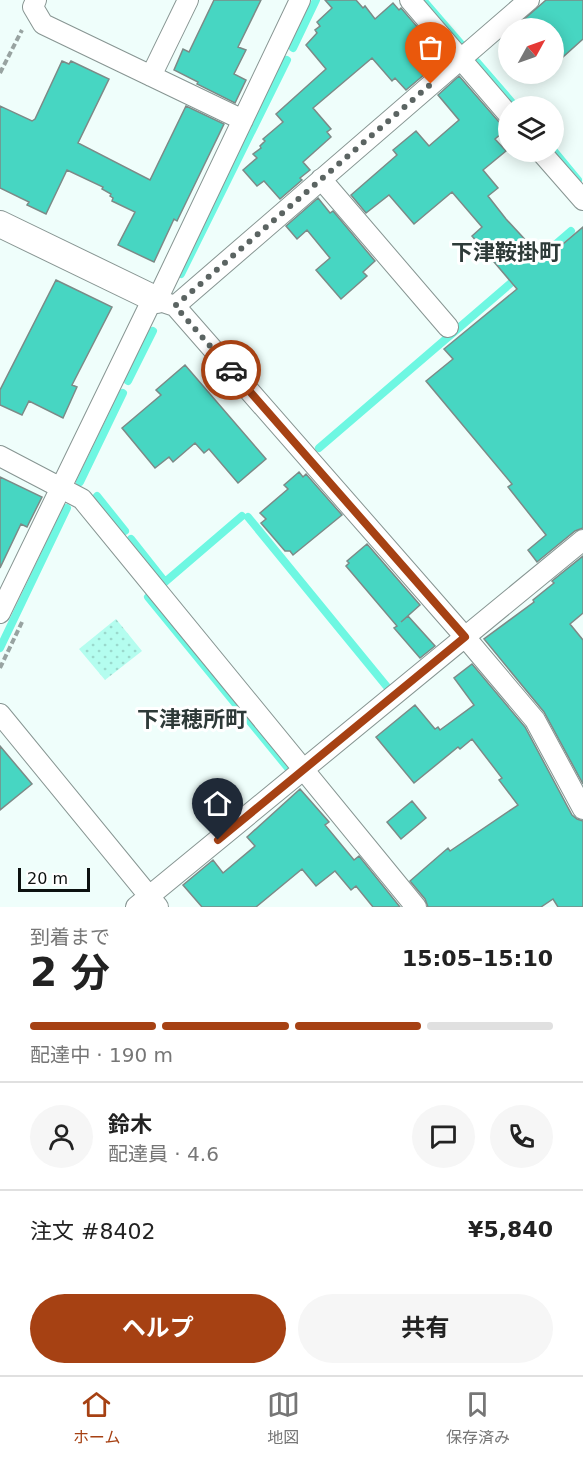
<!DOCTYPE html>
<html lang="ja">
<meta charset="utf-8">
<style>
:root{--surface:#fff;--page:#f6f6f6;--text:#222;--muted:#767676;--line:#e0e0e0;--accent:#a64113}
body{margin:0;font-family:"DejaVu Sans","Noto Sans JP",sans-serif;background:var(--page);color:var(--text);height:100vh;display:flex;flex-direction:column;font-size:22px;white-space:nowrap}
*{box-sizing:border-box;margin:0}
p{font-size:20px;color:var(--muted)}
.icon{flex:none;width:33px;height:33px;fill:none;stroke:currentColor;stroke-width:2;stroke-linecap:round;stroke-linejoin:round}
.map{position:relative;height:907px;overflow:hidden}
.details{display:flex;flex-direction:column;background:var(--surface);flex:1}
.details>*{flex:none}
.needle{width:39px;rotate:50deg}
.controls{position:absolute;left:498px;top:18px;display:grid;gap:12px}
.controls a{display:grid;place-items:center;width:66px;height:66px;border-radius:50%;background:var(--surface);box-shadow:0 3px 15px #0003;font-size:30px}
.scale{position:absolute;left:18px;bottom:15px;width:72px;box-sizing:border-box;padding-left:6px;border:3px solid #0c1110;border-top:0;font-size:16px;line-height:21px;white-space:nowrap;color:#0c1110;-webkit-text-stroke:4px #fff;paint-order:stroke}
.pin{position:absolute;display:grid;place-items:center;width:51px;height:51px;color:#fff;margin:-62px -26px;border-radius:50% 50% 50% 0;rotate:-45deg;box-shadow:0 0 6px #0007}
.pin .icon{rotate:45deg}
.courier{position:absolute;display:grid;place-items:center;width:60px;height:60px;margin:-30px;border:4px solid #a64113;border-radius:50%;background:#fff;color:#222;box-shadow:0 2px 8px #0007}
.head em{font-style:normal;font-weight:700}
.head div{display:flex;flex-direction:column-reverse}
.head{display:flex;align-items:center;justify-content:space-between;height:102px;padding:0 30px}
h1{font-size:39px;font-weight:700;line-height:45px}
.bar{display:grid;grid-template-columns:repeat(4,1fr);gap:9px 6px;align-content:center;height:72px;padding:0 30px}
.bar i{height:8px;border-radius:4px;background:var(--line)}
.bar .selected{background:var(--accent)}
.bar p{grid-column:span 4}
.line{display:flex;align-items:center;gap:15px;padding:0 30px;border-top:2px solid var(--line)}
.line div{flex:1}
.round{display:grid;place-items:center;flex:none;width:63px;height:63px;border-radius:32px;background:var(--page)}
.action{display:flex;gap:12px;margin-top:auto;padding:12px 30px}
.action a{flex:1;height:69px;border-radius:36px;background:var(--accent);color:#fff;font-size:24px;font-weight:700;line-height:69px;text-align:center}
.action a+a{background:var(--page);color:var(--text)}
.menu{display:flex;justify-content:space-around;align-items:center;height:84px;border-top:2px solid var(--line);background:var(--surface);font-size:16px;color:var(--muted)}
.menu a{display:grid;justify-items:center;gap:3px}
.menu .selected{color:var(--accent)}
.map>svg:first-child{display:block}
.green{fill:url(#green-dots)}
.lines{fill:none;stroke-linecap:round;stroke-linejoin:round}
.stream{stroke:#6ef7e2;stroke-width:8}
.building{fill:#47d6c2;stroke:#7c8a87;stroke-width:1.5}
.minor-casing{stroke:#879592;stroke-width:22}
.tertiary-casing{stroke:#879592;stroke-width:28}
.path{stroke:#98a3a1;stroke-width:4;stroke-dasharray:6 3;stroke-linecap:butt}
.minor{stroke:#fff;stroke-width:20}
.tertiary{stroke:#fff;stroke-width:26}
.done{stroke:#5b6462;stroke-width:6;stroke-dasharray:0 10.8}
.route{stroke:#a64113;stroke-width:8}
.labels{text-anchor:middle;stroke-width:6;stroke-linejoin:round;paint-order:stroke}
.quarter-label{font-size:22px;font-weight:bold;fill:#2e3a38;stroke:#fff}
</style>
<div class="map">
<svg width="583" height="907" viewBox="0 0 583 907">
<defs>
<pattern id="green-dots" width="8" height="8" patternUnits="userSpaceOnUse" patternTransform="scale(1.5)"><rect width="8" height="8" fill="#b4fdef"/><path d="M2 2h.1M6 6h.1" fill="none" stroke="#9ad8cc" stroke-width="1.8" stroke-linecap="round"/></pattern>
</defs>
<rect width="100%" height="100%" fill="#effefb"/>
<!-- green -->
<path class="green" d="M116,619l26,32 -37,29 -26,-31z"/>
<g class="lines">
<!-- stream -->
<path class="stream" d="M423,0l39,45
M293,48l23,-48
M477,62l38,44
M554,151l24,29
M534,263l37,-32
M181,274l106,-214
M128,381l25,-50
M319,448l199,-171
M80,482l43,-89
M97,496l28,35
M248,517l140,171
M131,539l34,43 77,-66
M148,597l140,171
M0,648l67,-140"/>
</g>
<!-- building -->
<path class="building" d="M214,0h47l-23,47 8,3 -12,24 12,6 -11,23 -38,-19 1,-2 -24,-12 9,-21 6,3z
M325,0h31l7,8 2,-2 10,13 18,-16 6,7 2,-2 43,50 -38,32 -11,-12 -3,3 -20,-23 -59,50 18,21 -4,3 4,5 -28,25 7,8 -10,8 2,2 -22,19 -16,-18 -7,5 -14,-16 14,-12 -4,-4 8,-6 -1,-2 5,-5 -2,-2 20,-17 -7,-8 50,-45 -20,-24 11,-12 -2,-3 5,-4 -3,-4 15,-14z
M546,0h37v39l-29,26v-37h-40z
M62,61l7,3 2,-3 38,18 -31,64 72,37 36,-74 38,18 -47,97 -3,-2 -20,43 -36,-17 17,-33 -23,-11 1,-3 -3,-2 1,-2 -9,-5 1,-2 -36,-17 -21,44 -19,-9 2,-3 -29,-14v-82l32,15 3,-2z
M459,76l40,46 9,6 -13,11 11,12 -23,19 15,18 -10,8 18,23 38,41 39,-33v301l-8,3 -38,31 -9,-12 18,-15 -38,-48 4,-3 -86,-103 27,-22 -9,-10 73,-60 -45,-53 10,-9 -30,-35 -38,32 -25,-29 -23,18 -15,-18 46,-40 -4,-5 23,-19 13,15 30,-26 -21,-25z
M318,198l12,15 3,-2 42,50 -12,11 4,4 -26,23 -25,-29 14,-12 -23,-28 -10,9 -11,-13z
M56,280l56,27 -40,78 5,2 -14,31 -34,-17 -7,14 -22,-10v-15z
M185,365l81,94 -28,24 -29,-34 -5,4 -9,-10 -22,19 -4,-5 -14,11 -33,-40 39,-33 -5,-5z
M299,472l4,5 3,-3 36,41 -49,40 -3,-4h-5l-24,-28 5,-4 -6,-6 28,-24 -4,-4z
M0,477l42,20 -15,30 -6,-3 -21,44z
M367,544l53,61 -19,17 7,-6 27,30 -15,12 -26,-30 3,-2 -51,-60 3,-3 -2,-2z
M583,556v57l-13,11 13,16v144l-39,-72 -60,-73 50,-37 -1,-2 21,-17 -2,-2z
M472,664l53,63 47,88 5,4 6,2v86h-25l-5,-8 -12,8h-113l-3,-8 -15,-18 38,-33 2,3 68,-46 -19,-25 3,-2 -30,-39 -12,10 -2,-2 -44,36 -38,-46 39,-32 20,24 3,-2 2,3 34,-25 -20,-27z
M0,746l32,38 -32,26z
M300,789l29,33 -4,3 29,35 5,-4 41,51h-27l-17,-21 -5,4 -16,-19 -19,15 -14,-17 -46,38h-54l-19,-22 30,-25 10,13 32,-27 -8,-9z
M412,801l14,17 -25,21 -14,-17z"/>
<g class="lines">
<!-- minor casing -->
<g class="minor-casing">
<path id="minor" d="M36,0l-3,7 10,17 200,96
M300,0l-143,300 18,6 290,331 70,83 48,89
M410,0l98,114
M151,76l37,-76
M541,152l42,48
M321,179l127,148
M175,306l354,-306
M0,456l82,43 334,408
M0,613l153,-315
M0,714l158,193
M136,907l447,-367"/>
</g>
<!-- tertiary casing -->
<g class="tertiary-casing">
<path id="tertiary" d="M0,224l157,76"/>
</g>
<!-- path -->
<path class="path" d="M0,73l22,-43
M0,668l23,-48"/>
<!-- minor -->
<use href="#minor" class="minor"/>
<!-- tertiary -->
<use href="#tertiary" class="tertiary"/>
</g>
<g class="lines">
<!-- done -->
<path class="done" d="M231,370l-56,-64 256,-222"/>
<!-- route -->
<path class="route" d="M218,840l247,-203 -234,-267"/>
</g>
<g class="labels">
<!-- quarter labels -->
<g class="quarter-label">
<text x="506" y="260">下津鞍掛町</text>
<text x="192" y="727">下津穂所町</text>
</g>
</g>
</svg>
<div class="controls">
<a><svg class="needle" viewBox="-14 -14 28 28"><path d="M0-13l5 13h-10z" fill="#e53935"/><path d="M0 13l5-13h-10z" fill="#767676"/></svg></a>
<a><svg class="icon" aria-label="layers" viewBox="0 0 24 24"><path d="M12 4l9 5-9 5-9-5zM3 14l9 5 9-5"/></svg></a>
</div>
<div class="scale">20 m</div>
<div class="pin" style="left:431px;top:84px;background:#ea580c"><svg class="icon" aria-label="bag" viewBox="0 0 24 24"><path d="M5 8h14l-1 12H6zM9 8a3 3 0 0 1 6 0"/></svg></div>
<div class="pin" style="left:218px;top:840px;background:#1f2937"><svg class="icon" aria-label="home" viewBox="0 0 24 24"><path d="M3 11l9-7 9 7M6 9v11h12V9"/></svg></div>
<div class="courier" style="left:231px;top:370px"><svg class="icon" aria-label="car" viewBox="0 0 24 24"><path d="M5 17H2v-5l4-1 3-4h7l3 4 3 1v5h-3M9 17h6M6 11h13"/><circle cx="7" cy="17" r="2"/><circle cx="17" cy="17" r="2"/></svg></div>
</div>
<section class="details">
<div class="head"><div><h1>2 分</h1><p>到着まで</p></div><em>15:05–15:10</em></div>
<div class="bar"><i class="selected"></i><i class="selected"></i><i class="selected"></i><i></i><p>配達中 · 190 m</p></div>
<div class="line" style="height:108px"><a class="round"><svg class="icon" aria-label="person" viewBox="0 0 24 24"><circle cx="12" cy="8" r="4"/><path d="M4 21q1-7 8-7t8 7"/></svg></a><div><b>鈴木</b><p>配達員 · 4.6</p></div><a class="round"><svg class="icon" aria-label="chat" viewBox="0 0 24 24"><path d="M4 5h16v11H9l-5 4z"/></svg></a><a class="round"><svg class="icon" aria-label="phone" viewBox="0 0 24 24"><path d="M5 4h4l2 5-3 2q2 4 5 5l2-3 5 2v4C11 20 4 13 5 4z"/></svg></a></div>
<div class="line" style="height:78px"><div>注文 #8402</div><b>¥5,840</b></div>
<div class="action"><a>ヘルプ</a><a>共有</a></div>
</section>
<nav class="menu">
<a class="selected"><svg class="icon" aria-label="home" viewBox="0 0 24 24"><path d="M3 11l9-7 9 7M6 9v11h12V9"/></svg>ホーム</a>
<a><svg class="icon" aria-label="map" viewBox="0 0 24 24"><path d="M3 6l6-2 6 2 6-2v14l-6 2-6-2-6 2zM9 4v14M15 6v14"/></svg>地図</a>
<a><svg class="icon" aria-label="saved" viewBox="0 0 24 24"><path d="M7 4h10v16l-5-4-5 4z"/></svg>保存済み</a>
</nav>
